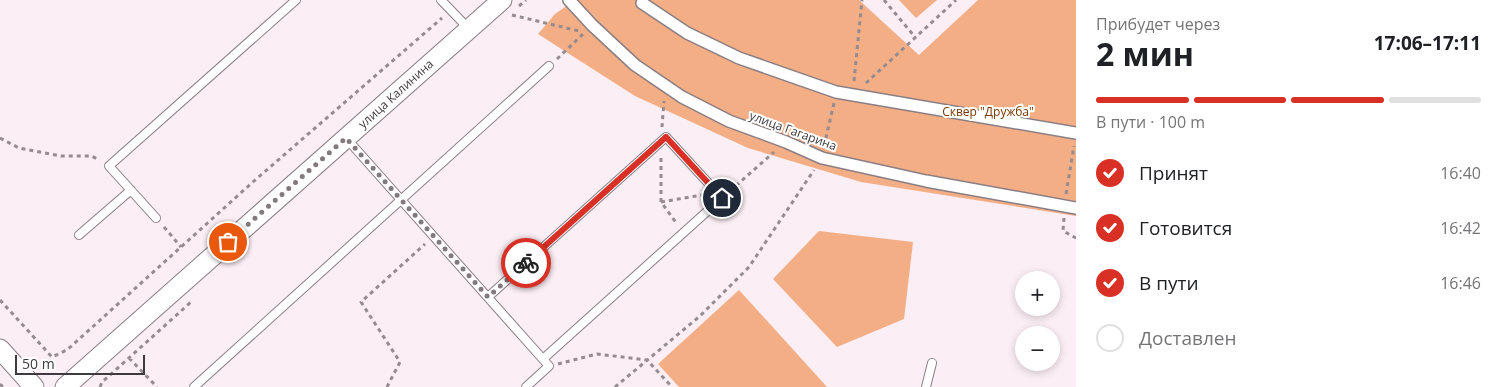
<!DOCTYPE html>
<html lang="ru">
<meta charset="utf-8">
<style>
:root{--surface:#fff;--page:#f6f6f6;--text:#202124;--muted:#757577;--line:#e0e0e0;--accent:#d93025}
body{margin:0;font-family:"Open Sans",sans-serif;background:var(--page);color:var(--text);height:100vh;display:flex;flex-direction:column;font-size:19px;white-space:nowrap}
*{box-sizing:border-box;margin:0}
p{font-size:16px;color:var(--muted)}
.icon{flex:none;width:28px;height:28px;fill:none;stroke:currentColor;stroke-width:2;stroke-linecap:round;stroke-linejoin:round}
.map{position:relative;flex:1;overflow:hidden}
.details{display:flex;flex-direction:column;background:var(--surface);width:425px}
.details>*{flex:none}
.controls{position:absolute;left:1015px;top:271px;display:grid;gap:10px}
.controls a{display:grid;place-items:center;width:45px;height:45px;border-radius:50%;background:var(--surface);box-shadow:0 2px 8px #0003;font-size:25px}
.scale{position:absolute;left:15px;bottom:12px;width:130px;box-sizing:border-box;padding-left:5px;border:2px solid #3f3a3d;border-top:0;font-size:14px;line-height:18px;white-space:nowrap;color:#3f3a3d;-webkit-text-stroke:4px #fff;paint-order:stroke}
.pin{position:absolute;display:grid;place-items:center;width:42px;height:42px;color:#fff;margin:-21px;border:2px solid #fff;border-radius:50%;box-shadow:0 1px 5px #0007}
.courier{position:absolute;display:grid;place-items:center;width:50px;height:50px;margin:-25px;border:4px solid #d93025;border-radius:50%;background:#fff;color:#222;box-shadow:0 1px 6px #0007}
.headline em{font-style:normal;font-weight:700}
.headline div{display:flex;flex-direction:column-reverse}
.headline{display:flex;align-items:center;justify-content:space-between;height:85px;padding:0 20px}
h1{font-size:32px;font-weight:700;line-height:38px}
.bar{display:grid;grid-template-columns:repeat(4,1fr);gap:8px 5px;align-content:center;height:60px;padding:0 20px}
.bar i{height:6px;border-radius:4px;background:var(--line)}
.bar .current{background:var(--accent)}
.bar p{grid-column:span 4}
ol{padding:0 20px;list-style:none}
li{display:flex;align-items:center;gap:15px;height:55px}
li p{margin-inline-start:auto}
li .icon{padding:5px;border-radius:50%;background:var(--accent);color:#fff;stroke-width:4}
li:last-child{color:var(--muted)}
li i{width:28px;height:28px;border:2px solid var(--line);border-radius:50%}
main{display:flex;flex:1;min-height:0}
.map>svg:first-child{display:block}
.green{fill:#f4ae85}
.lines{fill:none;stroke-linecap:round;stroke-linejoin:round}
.service-casing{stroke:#8a7e84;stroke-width:10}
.pedestrian-casing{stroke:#8a7e84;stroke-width:14}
.tertiary-casing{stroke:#8a7e84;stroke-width:21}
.path{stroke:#958c91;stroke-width:3;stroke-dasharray:4 4;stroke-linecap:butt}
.service{stroke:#fff;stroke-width:8}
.pedestrian{stroke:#fff;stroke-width:11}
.tertiary{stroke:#fff;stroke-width:19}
.done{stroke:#81797d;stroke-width:5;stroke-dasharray:0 9}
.route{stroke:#d93025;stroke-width:6}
.labels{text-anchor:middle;stroke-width:4;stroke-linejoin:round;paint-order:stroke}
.street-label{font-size:12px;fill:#3f3a3d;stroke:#fff}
.park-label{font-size:12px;fill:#793801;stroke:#fff}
</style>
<main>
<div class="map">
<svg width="1076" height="387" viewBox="0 0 1076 387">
<rect width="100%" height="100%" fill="#fbeef4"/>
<!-- green -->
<path class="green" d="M575,0h284l60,55 59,-55h98v216l-215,-34 -113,-34 -113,-52 -97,-62 17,-20z
M899,0h38l-21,18z
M819,231l94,11 -9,77 -67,28 -64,-68z
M739,290l88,97h-148l-21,-23z"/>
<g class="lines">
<!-- service casing -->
<g class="service-casing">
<path id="service" d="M441,0l28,29
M346,138l203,228 -23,21
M156,218l-47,-52 187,-166
M79,235l52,-45
M488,297l178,-160 56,61 -179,161
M194,387l355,-321
M926,387l6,-24"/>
</g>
<!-- pedestrian casing -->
<g class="pedestrian-casing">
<path id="pedestrian" d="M569,0l23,25 43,40 47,32 47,24 57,21 36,16 104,23 150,27
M642,3l45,30 52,25 97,34 240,41"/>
</g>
<!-- tertiary casing -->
<g class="tertiary-casing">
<path id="tertiary" d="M0,349l34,38
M65,387l437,-387"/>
</g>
<!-- path -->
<path class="path" d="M884,0l31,37
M519,6l7,-6
M512,15l67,16
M557,59l26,-25
M854,81l8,-81
M866,83l90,-83
M662,127l2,-26
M0,138l19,10 42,8h30l9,4
M824,146l10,-43
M661,158v44l16,22
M730,191l44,-39
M1066,194l8,-48
M661,202l41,-7
M1064,218l-1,13 13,7
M164,227l17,20
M0,300l52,57 15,-7 187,-169 188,-163
M129,358l28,29
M558,364l39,-10 50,6 25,27
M0,384l3,3
M100,387l2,-5 8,-7 81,-73
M387,387l13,-25 -39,-60 64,-58
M615,387l85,-71 49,-49 65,-97"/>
<!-- service -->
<use href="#service" class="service"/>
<!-- pedestrian -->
<use href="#pedestrian" class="pedestrian"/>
<!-- tertiary -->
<use href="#tertiary" class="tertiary"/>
</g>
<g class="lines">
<!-- done -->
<path class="done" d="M228,242l118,-104 142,159 38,-34"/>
<!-- route -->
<path class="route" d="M526,263l140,-126 56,61"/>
</g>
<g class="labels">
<!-- street labels -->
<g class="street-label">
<text transform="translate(396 94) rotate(-42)" y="4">улица Калинина</text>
<text transform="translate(793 131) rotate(20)" y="4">улица Гагарина</text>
</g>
<!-- park labels -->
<g class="park-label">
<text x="988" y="116">Сквер "Дружба"</text>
</g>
</g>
</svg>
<div class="controls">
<a>+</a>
<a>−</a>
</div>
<div class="scale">50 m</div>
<div class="pin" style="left:228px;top:242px;background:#ea580c"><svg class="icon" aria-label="bag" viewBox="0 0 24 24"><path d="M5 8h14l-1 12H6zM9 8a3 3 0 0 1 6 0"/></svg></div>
<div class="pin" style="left:722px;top:198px;background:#1f2937"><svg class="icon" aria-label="home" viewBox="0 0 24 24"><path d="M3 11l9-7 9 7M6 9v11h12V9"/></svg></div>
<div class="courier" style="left:526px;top:263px"><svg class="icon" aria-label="bike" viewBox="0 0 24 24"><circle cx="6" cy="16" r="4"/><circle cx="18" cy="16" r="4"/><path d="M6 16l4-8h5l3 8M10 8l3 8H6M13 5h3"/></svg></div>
</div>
<section class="details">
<div class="headline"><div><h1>2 мин</h1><p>Прибудет через</p></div><em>17:06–17:11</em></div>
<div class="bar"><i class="current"></i><i class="current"></i><i class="current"></i><i></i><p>В пути · 100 m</p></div>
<ol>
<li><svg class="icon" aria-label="check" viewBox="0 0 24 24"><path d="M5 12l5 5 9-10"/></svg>Принят<p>16:40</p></li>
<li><svg class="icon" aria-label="check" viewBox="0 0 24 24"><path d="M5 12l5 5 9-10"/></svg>Готовится<p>16:42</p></li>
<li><svg class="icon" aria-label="check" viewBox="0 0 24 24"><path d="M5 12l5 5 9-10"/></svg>В пути<p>16:46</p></li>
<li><i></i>Доставлен</li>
</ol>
</section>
</main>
